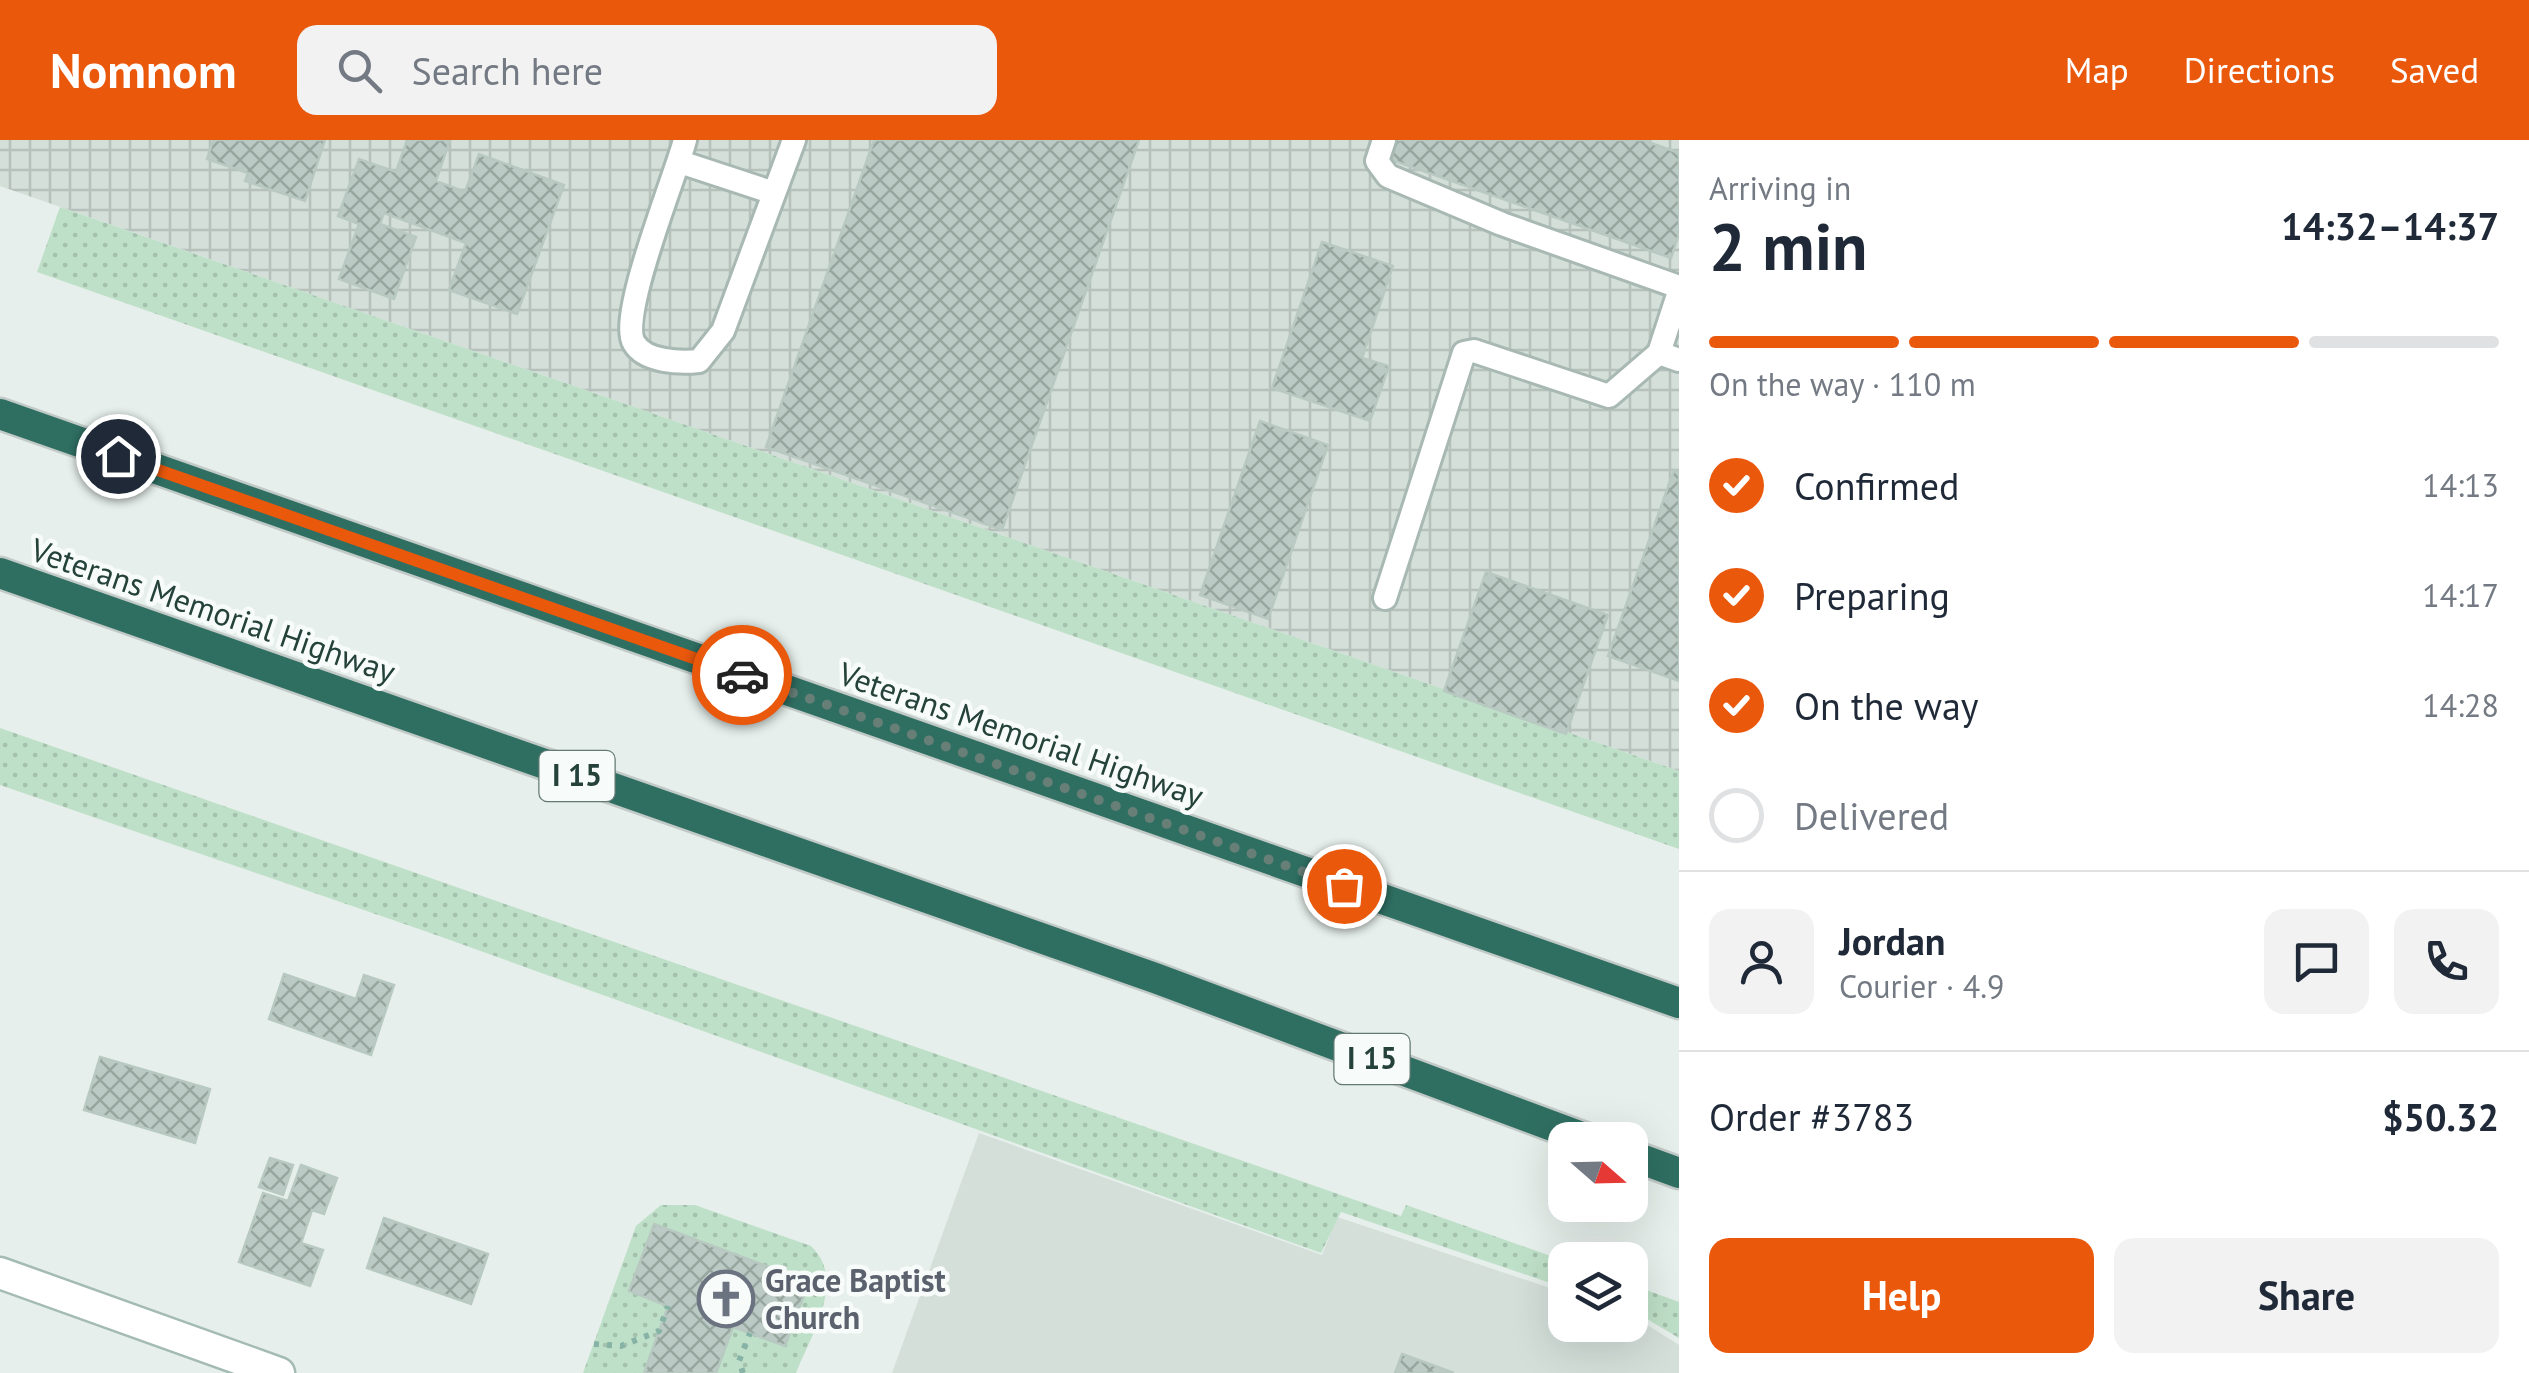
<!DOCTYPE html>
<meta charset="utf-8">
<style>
:root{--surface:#fff;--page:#f2f2f3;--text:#1f2937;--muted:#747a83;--line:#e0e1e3;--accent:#ea580c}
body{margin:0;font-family:"PT Sans",sans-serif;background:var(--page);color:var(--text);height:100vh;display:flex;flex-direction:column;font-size:38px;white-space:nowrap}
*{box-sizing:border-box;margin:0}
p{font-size:32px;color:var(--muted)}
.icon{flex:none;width:55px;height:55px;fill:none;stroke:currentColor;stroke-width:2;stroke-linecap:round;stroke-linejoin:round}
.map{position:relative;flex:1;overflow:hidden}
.side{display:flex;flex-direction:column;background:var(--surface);width:850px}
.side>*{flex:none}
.needle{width:65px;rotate:110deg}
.controls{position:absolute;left:1548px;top:982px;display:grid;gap:20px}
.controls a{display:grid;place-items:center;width:100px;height:100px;border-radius:20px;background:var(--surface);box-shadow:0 10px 40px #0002;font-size:50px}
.pin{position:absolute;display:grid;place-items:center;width:85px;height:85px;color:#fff;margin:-42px;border:5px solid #fff;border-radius:50%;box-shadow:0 2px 10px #0007}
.courier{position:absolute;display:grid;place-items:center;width:100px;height:100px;margin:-50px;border:8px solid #ea580c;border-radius:50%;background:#fff;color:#222;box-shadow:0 2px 12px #0007}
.head em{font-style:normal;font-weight:800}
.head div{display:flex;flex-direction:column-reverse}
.head{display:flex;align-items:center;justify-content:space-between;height:170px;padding:0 30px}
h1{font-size:65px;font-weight:800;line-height:75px}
.bar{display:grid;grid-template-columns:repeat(4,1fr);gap:15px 10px;align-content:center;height:120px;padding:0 30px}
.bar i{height:12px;border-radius:8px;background:var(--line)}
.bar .active{background:var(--accent)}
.bar p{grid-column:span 4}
.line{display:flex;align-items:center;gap:25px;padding:0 30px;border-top:2px solid var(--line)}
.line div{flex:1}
.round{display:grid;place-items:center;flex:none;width:105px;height:105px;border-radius:20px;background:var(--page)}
ol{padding:0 30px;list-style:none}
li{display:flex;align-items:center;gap:30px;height:110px}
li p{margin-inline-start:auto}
li .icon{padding:10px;border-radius:50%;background:var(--accent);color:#fff;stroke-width:4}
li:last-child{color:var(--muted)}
li i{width:55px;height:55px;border:5px solid var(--line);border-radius:50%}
.primary-button{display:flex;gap:20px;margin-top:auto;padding:20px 30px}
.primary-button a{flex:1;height:115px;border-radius:20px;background:var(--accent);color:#fff;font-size:40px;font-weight:800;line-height:115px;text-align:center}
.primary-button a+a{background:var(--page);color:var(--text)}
header{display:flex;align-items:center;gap:60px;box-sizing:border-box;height:140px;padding:0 50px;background:var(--accent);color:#fff}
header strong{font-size:48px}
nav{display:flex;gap:55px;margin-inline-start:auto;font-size:35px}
.search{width:700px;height:90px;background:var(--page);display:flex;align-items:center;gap:25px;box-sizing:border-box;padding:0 35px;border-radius:20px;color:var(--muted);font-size:38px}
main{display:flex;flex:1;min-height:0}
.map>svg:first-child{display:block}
.built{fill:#d4dfda}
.industrial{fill:url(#industrial-grid)}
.grass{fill:url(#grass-dots)}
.building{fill:url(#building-cross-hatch);stroke:#b8c9c2;stroke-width:2.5}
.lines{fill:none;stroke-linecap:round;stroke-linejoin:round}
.service-casing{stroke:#a8b8b2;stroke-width:28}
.secondary-casing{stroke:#a4bbb3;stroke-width:35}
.motorway-casing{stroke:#c2cac8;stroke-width:35}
.path{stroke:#86b3a5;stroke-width:6;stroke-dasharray:5 8;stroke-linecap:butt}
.service{stroke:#fff;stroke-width:22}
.secondary{stroke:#fff;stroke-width:30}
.motorway{stroke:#2f6f62;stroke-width:30}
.done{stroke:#687f78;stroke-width:10;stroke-dasharray:0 18}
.route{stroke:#ea580c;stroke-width:12}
.labels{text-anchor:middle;stroke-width:9;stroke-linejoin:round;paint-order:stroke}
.shield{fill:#f7fbf9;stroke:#637a73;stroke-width:2.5}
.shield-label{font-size:30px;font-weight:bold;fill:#24423a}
.street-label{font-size:32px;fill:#24423a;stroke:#f7fbf9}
.worship-label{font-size:32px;font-weight:bold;fill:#5b616d;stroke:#f7fbf9;text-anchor:start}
</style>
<header>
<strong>Nomnom</strong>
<div class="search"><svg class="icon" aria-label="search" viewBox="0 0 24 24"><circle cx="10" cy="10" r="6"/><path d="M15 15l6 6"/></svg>Search here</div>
<nav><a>Map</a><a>Directions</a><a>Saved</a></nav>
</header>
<main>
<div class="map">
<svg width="1679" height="1233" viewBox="0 0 1679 1233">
<defs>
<pattern id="industrial-grid" width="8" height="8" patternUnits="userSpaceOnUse" patternTransform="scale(2.5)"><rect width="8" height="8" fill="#d4dfda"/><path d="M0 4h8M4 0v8" fill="none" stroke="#b6c1bc"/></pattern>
<pattern id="grass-dots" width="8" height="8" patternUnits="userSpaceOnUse" patternTransform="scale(2.5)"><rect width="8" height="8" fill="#bfe0c8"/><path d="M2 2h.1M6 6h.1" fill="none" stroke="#a4c1ad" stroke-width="1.8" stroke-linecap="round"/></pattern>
<pattern id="building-cross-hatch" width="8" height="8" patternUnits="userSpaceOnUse" patternTransform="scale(2.5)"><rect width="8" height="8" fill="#bbcac4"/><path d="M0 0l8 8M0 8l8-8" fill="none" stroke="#98a6a0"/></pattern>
</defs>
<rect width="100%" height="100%" fill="#e6efeb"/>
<!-- built -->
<path class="built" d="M979,993l343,122 15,-38 228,76v32h65v-11l49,31v28h-787z"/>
<!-- industrial -->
<path class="industrial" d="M0,0h1679v631l-1679,-585z"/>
<!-- grass -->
<path class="grass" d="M60,67l1619,564v78l-1642,-577z
M0,588l1401,488 5,-11 159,56v27l-224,-76 -20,41 -899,-323 -422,-145z
M661,1065h34l116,41c36,34 0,89 -15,127h-213l53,-147z
M1630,1144l49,18v36l-49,-29z"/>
<!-- building -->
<path class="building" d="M213,0h-1h113l-20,61 -60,-20 3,-8 -41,-14z
M407,0h43l-14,41 29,11 14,-38 85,31 -47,129 -68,-24 17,-47 -82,-30 -4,11 36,13 -22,62 -55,-20 20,-55 -21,-8 21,-57 37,13z
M874,0h265l-137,390 -236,-83z
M1396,0h247l36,13v81l-8,24 -282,-99z
M1322,102l71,24 -31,92 27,8 -19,55 -98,-33z
M1260,281l68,24 -60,174 -68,-24z
M1674,330l5,2v209l-71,-25z
M1486,432l122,43 -42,119 -122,-43z
M284,834l72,25 8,-24 30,10 -23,70 -102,-36z
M100,917l110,32 -15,54 -111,-33z
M270,1018l23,7 -10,30 -24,-8z
M301,1025l36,13 -13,36 -12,-4 -11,33 22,7 -13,36 -71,-24 24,-69 25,8z
M384,1078l104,36 -17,50 -104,-36z
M654,1084l155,58 -24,64 -52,-19 -17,46h-72l24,-67 -39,-15z
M1402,1214l52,19h-59z"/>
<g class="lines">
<!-- service casing -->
<g class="service-casing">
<path id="service" d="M685,0c-10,38 -67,176 -51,203 11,19 46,20 65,18l24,-30 71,-191
M1384,0l-7,21 11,15 114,48 177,63
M680,22l94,31
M1679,152l-20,61 20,7
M1385,458l79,-245 10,-2 135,45 50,-43"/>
</g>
<!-- secondary casing -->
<g class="secondary-casing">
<path id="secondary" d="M0,1133l279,100"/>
</g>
<!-- motorway casing -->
<g class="motorway-casing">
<path id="motorway" d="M0,274l1679,589
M0,433l1155,405 435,162
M1630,1015l49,18"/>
</g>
<!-- path -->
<path class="path" d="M594,1204l27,2 38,-15 9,-25
M743,1233l-4,-12 11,-28"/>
<!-- service -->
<use href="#service" class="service"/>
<!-- secondary -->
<use href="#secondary" class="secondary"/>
<!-- motorway -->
<use href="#motorway" class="motorway"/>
</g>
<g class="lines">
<!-- done -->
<path class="done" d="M742,535l602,211"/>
<!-- route -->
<path class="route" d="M118,316l624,219"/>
</g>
<!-- icons -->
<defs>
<g id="church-ring" transform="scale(2.875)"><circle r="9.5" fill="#f7fbf9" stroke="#6b7280" stroke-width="1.5"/><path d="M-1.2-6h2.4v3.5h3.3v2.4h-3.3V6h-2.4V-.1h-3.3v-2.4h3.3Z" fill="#6b7280"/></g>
</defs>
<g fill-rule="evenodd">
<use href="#church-ring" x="726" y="1159"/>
</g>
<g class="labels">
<!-- shield labels -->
<g class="shield">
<rect x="539.5" y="611" width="75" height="50" rx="8"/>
<rect x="1334.5" y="894" width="75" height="50" rx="8"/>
</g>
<g class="shield-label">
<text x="577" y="646">I 15</text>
<text x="1372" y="929">I 15</text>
</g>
<!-- street labels -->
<g class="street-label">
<text transform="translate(213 471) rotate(19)" y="11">Veterans Memorial Highway</text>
<text transform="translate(1021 595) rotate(19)" y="11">Veterans Memorial Highway</text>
</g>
<!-- worship labels -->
<g class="worship-label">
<text x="765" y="1152">Grace Baptist<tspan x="765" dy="37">Church</tspan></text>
</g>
</g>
</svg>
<div class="controls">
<a><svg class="needle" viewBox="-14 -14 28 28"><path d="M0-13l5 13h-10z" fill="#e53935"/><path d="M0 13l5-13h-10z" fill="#747a83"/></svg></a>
<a><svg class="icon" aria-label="layers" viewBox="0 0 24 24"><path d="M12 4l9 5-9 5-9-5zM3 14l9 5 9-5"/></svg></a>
</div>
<div class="pin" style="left:1344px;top:746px;background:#ea580c"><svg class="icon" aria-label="bag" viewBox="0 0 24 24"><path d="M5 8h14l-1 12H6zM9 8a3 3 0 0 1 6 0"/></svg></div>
<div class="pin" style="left:118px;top:316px;background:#1f2937"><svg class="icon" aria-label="home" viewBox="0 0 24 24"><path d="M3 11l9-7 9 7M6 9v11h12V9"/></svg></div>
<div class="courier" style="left:742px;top:535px"><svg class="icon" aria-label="car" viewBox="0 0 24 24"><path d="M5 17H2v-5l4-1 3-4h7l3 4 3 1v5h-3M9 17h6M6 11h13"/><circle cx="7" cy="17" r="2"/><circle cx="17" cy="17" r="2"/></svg></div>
</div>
<section class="side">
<div class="head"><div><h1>2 min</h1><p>Arriving in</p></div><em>14:32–14:37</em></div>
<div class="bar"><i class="active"></i><i class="active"></i><i class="active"></i><i></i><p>On the way · 110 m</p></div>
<ol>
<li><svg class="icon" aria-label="check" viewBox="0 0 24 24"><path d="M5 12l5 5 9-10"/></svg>Confirmed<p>14:13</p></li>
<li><svg class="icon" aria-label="check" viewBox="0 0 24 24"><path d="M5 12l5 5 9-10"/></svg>Preparing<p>14:17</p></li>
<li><svg class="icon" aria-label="check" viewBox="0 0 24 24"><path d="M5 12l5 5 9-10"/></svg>On the way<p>14:28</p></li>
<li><i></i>Delivered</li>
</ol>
<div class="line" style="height:180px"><a class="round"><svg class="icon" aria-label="person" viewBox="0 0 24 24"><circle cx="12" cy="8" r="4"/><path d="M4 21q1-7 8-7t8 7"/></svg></a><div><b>Jordan</b><p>Courier · 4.9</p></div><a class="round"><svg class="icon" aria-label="chat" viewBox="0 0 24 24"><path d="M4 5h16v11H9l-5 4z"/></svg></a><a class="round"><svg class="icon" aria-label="phone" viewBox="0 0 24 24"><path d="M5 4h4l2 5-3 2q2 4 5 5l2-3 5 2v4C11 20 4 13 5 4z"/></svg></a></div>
<div class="line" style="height:130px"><div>Order #3783</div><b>$50.32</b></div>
<div class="primary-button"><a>Help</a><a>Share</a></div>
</section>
</main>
